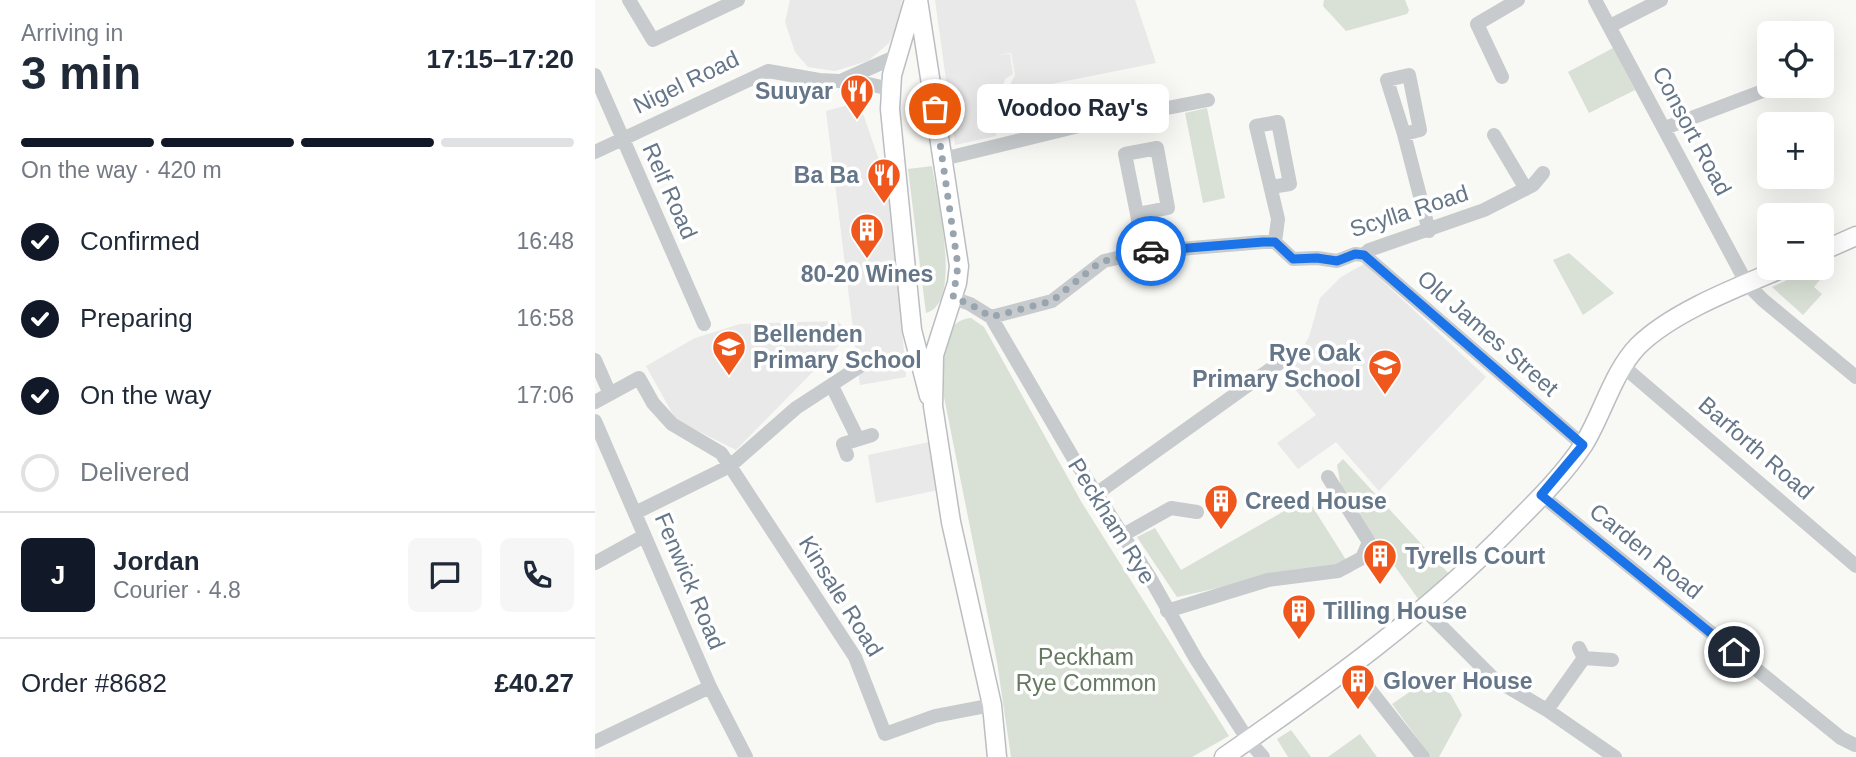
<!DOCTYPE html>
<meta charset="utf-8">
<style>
:root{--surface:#fff;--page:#f6f6f7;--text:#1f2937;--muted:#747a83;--line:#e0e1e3;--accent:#111827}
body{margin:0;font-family:Helvetica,sans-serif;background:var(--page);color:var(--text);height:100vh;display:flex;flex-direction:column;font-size:26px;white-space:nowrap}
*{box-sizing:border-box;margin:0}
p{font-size:23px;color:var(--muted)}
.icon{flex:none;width:38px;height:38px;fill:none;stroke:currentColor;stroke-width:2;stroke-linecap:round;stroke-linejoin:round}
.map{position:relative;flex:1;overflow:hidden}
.sheet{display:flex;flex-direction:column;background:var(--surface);width:595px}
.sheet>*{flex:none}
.tools{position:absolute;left:1162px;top:21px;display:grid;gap:14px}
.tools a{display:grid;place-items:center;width:77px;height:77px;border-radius:10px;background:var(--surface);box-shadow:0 7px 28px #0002;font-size:35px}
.pin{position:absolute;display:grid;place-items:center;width:60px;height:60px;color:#fff;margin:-30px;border:4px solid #fff;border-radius:50%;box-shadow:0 2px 7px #0007}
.courier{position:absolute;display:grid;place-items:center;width:70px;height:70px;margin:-35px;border:5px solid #1a73e8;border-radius:50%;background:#fff;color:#222;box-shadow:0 2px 9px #0007}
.bubble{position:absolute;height:49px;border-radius:10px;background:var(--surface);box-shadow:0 7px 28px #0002;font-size:23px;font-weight:700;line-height:49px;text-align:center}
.summary em{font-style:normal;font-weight:700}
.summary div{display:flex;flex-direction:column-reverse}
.summary{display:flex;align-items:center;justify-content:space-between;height:119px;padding:0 21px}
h1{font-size:46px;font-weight:700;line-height:52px}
.bar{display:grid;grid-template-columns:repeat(4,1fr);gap:10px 7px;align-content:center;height:84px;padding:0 21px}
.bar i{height:9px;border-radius:5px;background:var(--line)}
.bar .selected{background:var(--accent)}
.bar p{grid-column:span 4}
.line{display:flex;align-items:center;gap:18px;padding:0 21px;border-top:2px solid var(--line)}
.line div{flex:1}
.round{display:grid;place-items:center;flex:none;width:74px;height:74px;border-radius:10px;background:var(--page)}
ol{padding:0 21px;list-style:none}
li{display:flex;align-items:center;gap:21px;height:77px}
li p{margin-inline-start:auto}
li .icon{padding:7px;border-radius:50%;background:var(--accent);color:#fff;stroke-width:4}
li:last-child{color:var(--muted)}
li i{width:38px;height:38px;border:4px solid var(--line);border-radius:50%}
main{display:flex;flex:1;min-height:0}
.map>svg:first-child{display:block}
.built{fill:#e8e9e8}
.green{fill:#d9e0d5}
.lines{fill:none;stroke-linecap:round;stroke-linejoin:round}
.major-casing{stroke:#babec2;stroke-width:21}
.minor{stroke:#c7cbce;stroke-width:14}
.major{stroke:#fff;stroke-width:18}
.done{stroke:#98a4ae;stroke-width:7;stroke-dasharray:0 12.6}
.route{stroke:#1a73e8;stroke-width:9}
.labels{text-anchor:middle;stroke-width:7;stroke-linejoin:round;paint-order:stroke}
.street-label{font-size:23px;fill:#647688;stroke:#fff}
.poi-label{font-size:23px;font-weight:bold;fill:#647688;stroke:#fff;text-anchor:start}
.park-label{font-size:23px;fill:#647960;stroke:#fff}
</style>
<main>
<section class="sheet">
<div class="summary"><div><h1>3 min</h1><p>Arriving in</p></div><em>17:15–17:20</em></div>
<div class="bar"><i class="selected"></i><i class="selected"></i><i class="selected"></i><i></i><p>On the way · 420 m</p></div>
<ol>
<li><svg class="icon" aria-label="check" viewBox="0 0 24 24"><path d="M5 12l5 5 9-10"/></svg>Confirmed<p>16:48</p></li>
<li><svg class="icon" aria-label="check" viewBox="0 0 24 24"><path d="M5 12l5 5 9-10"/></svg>Preparing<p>16:58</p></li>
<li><svg class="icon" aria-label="check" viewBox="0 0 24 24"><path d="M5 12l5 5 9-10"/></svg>On the way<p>17:06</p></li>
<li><i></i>Delivered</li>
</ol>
<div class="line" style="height:126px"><b class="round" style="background:var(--accent);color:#fff">J</b><div><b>Jordan</b><p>Courier · 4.8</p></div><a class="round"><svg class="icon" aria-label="chat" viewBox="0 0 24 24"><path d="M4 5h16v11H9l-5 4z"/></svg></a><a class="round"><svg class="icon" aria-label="phone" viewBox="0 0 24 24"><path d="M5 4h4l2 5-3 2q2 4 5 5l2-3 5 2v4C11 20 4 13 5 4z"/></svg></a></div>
<div class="line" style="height:91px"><div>Order #8682</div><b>£40.27</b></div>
</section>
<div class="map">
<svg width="1261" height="757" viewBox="0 0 1261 757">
<rect width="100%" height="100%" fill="#f8f8f4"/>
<!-- built -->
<path class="built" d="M195,0h112l-3,22 -10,21 -21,18 -33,10 -27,-4 -13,-15 -10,-30z
M340,0h200l21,63 -150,30 9,-18 -4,-22 -17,2 16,-1 3,20 -8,5 -7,22 -2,35 -41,9z
M264,102l32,93 15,182 -46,8 -34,-274z
M769,264l122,113 -107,114 -43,-49 -38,27 -21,-26 39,-28 -31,-38 24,-40 11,-39 21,-21z
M242,321l14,12 -115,117 -60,-30 -30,-54 49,-28 45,-14z
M339,441l9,48 -67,14 -8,-48z"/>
<!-- green -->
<path class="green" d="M729,0h81l4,10 -2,4 -61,17 -23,-25z
M1018,48l22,42 -46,23 -21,-41z
M612,108l18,90 -22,5 -18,-90z
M337,166c4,27 32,138 -6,147l-18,-144z
M974,253l45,40 -31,22 -30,-55z
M1231,261l-2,14 -10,12 8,7 -19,21 -31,-28 40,-19h10z
M376,318l13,9 98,176 147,233 -37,21h-181l-14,-95 -53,-265c-2,-24 -7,-77 27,-79z
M748,459l107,116 -31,25 -77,-107 -5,-28z
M712,498l46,73 -5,3 -98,7 -73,16 -40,-60 18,-9 26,42z
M838,676l18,19 11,20 -23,42h-8l-39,-53z
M696,730l20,27h-23l-11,-18z
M765,734l17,23h-49z"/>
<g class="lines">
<!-- major casing -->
<g class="major-casing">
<path id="major" d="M319,0l-22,75 -2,34 22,221 17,66
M323,0l41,266 -2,17 -23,72 -1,51 18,116 41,183 5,52
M1227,251l34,-15
M629,757c102,-71 203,-143 290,-233 25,-25 51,-51 70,-80 19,-31 29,-72 54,-98 34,-34 100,-59 145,-78"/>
</g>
<!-- minor -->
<path class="minor" d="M34,0l24,40 85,-40
M1000,0l152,284 16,16 93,77
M1015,26l51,-26
M0,75l109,249
M907,77l-25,-53 41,-24
M248,80l54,-24
M1070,128l111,-42
M809,134l-17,-54 22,-5 11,55 -16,4 25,97
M899,135l32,54
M0,152l173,-81 51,9 41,2 30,7
M348,159l148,-36 117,-23
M676,187l19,-3 -12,-62 -22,4 22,93 -3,23
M542,214l-12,-60 32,-6 11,60 -31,6 7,38
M769,255l219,190
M358,298l17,6 21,13 81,139 77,120 47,83 52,81 15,17
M396,317l61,-16 52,-40 40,-9 119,-10h12l18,17 24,-1 20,3 18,-7 9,1 5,-5 115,-40 49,-25 10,-12
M0,360l15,34
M1029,367l232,199
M237,386l26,53
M0,402l44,-24 14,25 19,21 49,29 9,13 125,191 30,77 50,-18 57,-11
M0,421l115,266 36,70
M252,455l-4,-11 29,-9
M501,494l183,-131
M946,495l300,243 14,7
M42,512l93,-46 66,-58 66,-43
M528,535l48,-27 26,4
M0,563l49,-27
M829,609l70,70 53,31 68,47
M572,611l101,-31 70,-9 24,-13 7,-16 -41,-65
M989,658l28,2
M757,667l71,90
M952,710l37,-52 -5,-10
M0,742l115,-55"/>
<!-- major -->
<use href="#major" class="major"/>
</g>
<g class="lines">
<!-- done -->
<path class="done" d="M340,109l23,157 -5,32 17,6 21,13 61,-16 48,-39 51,-11"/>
<!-- route -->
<path class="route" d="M556,251l112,-9h12l18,17 24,-1 20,3 18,-7 9,1 219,190 -42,50 193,157"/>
</g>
<!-- icons -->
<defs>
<g id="restaurant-pin" transform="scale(1.75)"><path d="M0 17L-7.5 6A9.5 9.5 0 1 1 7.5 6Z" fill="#ef571d" stroke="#fff"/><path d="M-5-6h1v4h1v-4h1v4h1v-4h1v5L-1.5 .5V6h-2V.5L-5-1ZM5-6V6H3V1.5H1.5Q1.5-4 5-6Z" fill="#fff"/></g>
<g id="building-pin" transform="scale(1.75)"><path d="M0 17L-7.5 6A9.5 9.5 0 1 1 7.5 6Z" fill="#ef571d" stroke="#fff"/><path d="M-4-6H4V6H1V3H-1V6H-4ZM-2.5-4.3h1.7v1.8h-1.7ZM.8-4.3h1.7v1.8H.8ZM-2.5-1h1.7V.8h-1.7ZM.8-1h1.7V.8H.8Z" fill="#fff"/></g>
<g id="school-pin" transform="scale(1.75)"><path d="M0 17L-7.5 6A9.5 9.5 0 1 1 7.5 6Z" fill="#ef571d" stroke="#fff"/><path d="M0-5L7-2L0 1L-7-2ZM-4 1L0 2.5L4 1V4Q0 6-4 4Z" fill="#fff"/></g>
</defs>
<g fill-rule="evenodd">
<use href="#restaurant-pin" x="262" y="91"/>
<use href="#restaurant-pin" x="289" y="175"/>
<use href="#building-pin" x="272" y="230"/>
<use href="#school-pin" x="134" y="347"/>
<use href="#school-pin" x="790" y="366"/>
<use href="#building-pin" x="626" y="501"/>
<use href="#building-pin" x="785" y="556"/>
<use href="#building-pin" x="704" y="611"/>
<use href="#building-pin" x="763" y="681"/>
</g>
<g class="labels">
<!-- street labels -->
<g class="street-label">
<text transform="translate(91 82) rotate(-26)" y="8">Nigel Road</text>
<text transform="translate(1097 131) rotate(62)" y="8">Consort Road</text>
<text transform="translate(75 191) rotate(66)" y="8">Relf Road</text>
<text transform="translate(814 211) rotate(-18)" y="8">Scylla Road</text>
<text transform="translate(893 333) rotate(41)" y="8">Old James Street</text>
<text transform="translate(1161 448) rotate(41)" y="8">Barforth Road</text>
<text transform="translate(517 521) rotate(58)" y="8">Peckham Rye</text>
<text transform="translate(1051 551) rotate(39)" y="8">Carden Road</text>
<text transform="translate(95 581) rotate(67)" y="8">Fenwick Road</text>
<text transform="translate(246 596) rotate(58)" y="8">Kinsale Road</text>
</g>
<!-- poi labels -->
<g class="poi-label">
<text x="238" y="99" text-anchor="end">Suuyar</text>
<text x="264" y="183" text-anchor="end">Ba Ba</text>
<text x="272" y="282" text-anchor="middle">80-20 Wines</text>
<text x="158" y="342">Bellenden<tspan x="158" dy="26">Primary School</tspan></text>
<text x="766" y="361" text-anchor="end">Rye Oak<tspan x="766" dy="26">Primary School</tspan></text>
<text x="650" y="509">Creed House</text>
<text x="810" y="564">Tyrells Court</text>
<text x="728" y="619">Tilling House</text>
<text x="788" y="689">Glover House</text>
</g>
<!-- park labels -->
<g class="park-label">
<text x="491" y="665">Peckham<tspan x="491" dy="26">Rye Common</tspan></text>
</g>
</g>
</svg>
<div class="tools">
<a><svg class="icon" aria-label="locate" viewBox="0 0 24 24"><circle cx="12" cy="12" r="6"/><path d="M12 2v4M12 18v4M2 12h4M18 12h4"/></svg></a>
<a>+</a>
<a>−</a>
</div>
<div class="pin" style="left:340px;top:109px;background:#ea580c"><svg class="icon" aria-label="bag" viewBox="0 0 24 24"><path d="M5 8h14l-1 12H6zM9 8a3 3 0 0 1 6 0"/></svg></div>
<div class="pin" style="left:1139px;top:652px;background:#1f2937"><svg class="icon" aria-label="home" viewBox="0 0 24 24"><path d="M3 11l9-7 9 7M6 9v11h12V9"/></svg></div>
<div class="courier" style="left:556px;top:251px"><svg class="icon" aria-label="car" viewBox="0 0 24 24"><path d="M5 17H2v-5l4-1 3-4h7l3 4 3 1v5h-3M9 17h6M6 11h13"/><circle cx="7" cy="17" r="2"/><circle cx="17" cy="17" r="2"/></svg></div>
<div class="bubble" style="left:382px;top:84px;width:192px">Voodoo Ray's</div>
</div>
</main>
